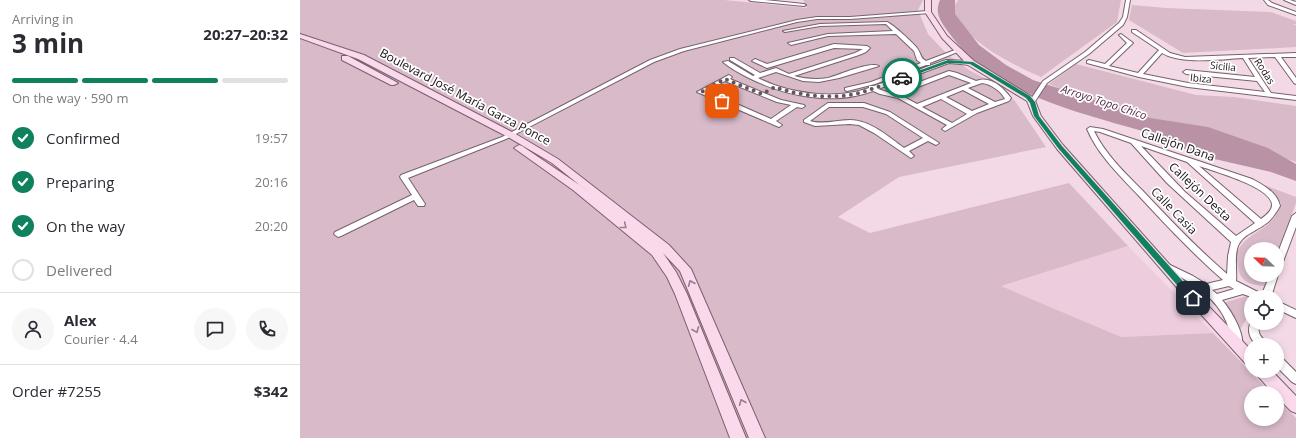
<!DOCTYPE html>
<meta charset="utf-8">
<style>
:root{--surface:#fff;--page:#f7f7f7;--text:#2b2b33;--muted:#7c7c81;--line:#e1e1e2;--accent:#10815f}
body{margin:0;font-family:"Open Sans",sans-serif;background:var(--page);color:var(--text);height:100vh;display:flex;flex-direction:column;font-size:15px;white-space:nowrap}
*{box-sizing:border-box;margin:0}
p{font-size:13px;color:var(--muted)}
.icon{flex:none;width:22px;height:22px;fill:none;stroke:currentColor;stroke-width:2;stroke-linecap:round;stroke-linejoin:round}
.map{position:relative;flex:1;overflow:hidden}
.side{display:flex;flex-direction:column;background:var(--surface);width:300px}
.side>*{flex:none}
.needle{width:26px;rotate:293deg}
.fabs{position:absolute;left:944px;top:242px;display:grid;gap:8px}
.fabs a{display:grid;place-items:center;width:40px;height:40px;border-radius:50%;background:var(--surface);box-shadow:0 2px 6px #0003;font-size:20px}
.pin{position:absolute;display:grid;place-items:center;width:34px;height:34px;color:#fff;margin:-17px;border-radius:8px;box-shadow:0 2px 6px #0006}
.courier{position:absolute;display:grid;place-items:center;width:40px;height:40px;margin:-20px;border:3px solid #10815f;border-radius:50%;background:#fff;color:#222;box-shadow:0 1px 5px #0007}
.headline em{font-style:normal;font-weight:700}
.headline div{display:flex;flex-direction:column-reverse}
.headline{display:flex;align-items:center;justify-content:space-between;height:68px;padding:0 12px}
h1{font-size:26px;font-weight:700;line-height:30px}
.bar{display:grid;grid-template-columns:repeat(4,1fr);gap:6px 4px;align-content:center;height:48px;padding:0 12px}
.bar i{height:5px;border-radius:3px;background:var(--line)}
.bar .selected{background:var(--accent)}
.bar p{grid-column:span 4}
.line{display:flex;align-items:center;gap:10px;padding:0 12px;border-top:1px solid var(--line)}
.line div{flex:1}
.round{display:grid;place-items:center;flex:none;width:42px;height:42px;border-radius:21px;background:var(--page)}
ol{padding:0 12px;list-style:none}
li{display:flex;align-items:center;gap:12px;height:44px}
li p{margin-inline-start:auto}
li .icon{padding:4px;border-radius:50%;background:var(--accent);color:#fff;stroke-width:4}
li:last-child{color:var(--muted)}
li i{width:22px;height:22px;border:2px solid var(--line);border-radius:50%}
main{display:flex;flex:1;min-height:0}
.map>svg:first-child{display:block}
.built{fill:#edccdd}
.green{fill:#d8bac9}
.water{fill:#b992a6}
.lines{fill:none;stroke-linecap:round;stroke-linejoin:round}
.street-casing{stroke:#78616d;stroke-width:2}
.secondary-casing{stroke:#78616d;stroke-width:2}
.street{fill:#fff;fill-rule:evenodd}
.secondary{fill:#fad9ec;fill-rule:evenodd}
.oneway{stroke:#957f8b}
.route{fill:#10815f}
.done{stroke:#65575e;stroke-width:4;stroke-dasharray:0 7.2}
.labels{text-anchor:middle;stroke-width:3.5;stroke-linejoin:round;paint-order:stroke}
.far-street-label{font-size:10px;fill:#191115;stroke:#fff}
.far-water-label{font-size:11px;font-style:italic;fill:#4d1c3a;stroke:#fff}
.street-label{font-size:12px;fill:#191115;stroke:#fff}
</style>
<main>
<section class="side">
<div class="headline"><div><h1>3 min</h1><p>Arriving in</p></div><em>20:27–20:32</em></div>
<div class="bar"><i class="selected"></i><i class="selected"></i><i class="selected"></i><i></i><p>On the way · 590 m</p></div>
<ol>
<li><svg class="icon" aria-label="check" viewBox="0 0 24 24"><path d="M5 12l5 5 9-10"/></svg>Confirmed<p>19:57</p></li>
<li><svg class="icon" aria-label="check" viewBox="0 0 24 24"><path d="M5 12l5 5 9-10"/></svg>Preparing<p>20:16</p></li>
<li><svg class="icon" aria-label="check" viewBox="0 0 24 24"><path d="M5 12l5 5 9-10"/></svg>On the way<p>20:20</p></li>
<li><i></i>Delivered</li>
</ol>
<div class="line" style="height:72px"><a class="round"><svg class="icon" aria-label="person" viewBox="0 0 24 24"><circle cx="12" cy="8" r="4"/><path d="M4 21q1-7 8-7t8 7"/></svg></a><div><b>Alex</b><p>Courier · 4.4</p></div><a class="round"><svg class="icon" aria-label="chat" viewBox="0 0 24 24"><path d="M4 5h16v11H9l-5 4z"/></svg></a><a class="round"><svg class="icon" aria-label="phone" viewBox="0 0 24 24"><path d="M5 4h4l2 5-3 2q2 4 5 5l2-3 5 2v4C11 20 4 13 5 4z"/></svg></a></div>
<div class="line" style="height:52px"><div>Order #7255</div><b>$342</b></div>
</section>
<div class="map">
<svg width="996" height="438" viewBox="0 0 996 438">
<rect width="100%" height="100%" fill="#f3d9e6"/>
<!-- built -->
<path class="built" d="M828,246l85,87 -92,4 -121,-51z"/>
<!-- green -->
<path class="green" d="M0,0h424l83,8 -4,-8h120l-5,10 10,24 19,20 22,16 26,14 20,17 31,46 -147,30 -61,40 32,16 199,-50 59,63 -127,40 120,51 92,-4 58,60h-20v26h26v-20l19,19v20h-996z
M658,0h163l-4,22 -76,55c-33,-15 -71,-33 -89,-66z
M832,5l34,3 105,4 25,9v3h-4l4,1v22l-113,6 -54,-33z
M776,64l120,31 38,2 62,9v56l-52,-18h-19l-142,-45 -34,-15z
M961,184l35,13v6l-19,52v-6h-26v26h19l-4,11c-19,-1 -27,-5 -29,-24 0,-5 0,-11 3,-15 12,-18 33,-16 41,-44z
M947,296l4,2v12l-12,22 -16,-29z"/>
<!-- water -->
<path class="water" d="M640,0h15v14l24,31 27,20 27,15 117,38 58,9 60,21 28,16v17l-25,-9 -78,-18 -20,-12 -14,-6c-72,-22 -164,-39 -210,-103 -8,-11 -15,-20 -9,-33z"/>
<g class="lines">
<!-- street casing -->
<g class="street-casing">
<path id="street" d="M449,0h16l39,4 2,1 -2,1 -53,-5z
M826,0h4l-3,17 -4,8 -34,29 -42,29 -13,20h-4l-1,-1 14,-21 42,-29 34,-29 4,-6z
M964,0h4l4,3 24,9v3l-28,-10z
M984,0h6l6,2v3z
M628,11h2v2l-80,6h-33l-20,3 -113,29 -30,11 -148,77 -98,39 17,26 -1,2h-6l-4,-6 -73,36 -3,1 -4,-3 1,-2 77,-37 -12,-18 1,-2 101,-38 148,-77 30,-11 117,-29 20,-3h33z
M587,22c8,4 24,19 30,26 4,5 3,10 9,13l29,-11 5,1 -30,12v2h-4l-51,19 -28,7 -2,-1v-2l26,-6 50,-19 -4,-3 -3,-9 -18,-17 -68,2 -37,9 -3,-2 40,-9 65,-3 -7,-7 -66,2 -35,6 -2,-1 37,-7z
M832,30h4l34,23 15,4 111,-4v4h-15l15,21v6l-2,-1 -19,-26 -27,1 23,35 25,3v4l-108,-13 -49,-10 -52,-14v-2l2,-1 16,4 22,-21 -8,-8 2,-1 12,9 -24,23 29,7 21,-23 -27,-18zM862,53c19,12 59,6 81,5l12,19 -69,-7 -3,2 3,2 71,7 8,11 -77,-9 -45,-9z
M534,44l33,2 3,2 -4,4 -7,3 -65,21c11,3 23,4 34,2 11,-3 42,-17 51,-12l-40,12 -20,4 -16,-1 -27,-9 -18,6c31,16 78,22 111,10v-2h5l72,-26 25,1 3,2 -3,2 -22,-2 -71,26 12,4 59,-22 8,2 19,8c14,-6 27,6 35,17l-2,3 -32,12 -32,18 -3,-2 5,-4 -49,-27 -18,-4 -7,-3c-40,15 -89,5 -126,-14 -8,-4 -17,-9 -24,-15l5,-1 25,15 2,-1 -25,-15v-2h4l26,15 16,-5 13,6 66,-21 8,-4 -29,-1 -67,20 -15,-7 3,-2 12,5zM649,75l22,8 -54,21 -15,-8 -5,-1zM682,83c9,1 19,8 23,16l-10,3 -27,-14zM663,90l26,14 -17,7 -26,-14zM641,99l26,15 -15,9 -30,-16z
M429,75l3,2 -2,2 51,21 23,5 1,1 -3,2 -5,-1 -21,14 6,4 -3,2 -82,-35zM425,81l52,21 14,3 -20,14 -64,-28z
M528,103h36l26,9 49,31 -3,2 -8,-4 -19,10 5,5 -3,2 -37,-25 -15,-8 -9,-1 -35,2 -11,-4v-2zM529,107h34l23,7 37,24 -19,10c-15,-11 -34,-28 -54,-28 -13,0 -27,5 -40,1z
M790,127l13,2 149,50c11,6 25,13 28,27 -4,7 -9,15 -16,19 -8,6 -22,10 -26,21 -4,11 -1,24 -2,35l26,13 8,-19h7v-2l1,2 -7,22h-20l-8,-3 -21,6c8,9 25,36 19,48l-4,1 -4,-1c-4,-8 -3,-18 -7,-27 -11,-26 -39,-42 -64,-53l-1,-2 1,-2h6l25,12 13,8 17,-4c-30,-26 -57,-55 -84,-84 -19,-20 -41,-41 -52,-67zM794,131l6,1 31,11 36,40 64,59 -3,14 -1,18c-30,-26 -58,-55 -85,-84 -17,-17 -37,-36 -48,-59zM841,146l46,16 68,61 -19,13 -51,-44zM899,166c14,5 73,21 73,39 0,6 -7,11 -11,14zM929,286l5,3 -17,5 -5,-4z
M996,213v14l-15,40 -1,2 -3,1v-15l15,-39z
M977,301l19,9v8l-19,-9z
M951,321v2h9c-4,13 2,12 7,22h-11c-7,-8 -9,-14 -5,-24z
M977,356l4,1 15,15v12l-4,-2 -15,-15z"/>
</g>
<!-- secondary casing -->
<g class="secondary-casing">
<path id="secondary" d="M625,0h6v12l16,24 27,25 60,37 7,18 22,29 124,139 64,66v16l-5,-2 -67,-74 -122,-141 -24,-33 -6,-15 -59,-36 -26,-27 -17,-26z
M0,34l64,21 150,78 44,26 111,86 22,24 74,169h-16l-69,-167 -17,-18 13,19 11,22 59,144h-16l-55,-144 -8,-17 -15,-22 -79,-65 -59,-42 5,-3 3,1 59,40 20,16 -49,-39 -44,-26 -150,-78 -58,-21z
M42,56h6l50,27 -4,2h-3l-49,-25z
M955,371h17l24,25v17l-5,-2 -14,-14v-4h-4l-16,-18z"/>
</g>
<!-- street -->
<use href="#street" class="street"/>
<!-- secondary -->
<use href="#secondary" class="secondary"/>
</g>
<!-- one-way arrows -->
<defs><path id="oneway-chevron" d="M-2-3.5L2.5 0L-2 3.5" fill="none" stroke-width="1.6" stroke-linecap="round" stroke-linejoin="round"/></defs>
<g class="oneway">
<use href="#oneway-chevron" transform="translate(324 226) rotate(39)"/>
<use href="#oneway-chevron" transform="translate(391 283) rotate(-113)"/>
<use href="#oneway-chevron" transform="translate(396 330) rotate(68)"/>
<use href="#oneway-chevron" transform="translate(442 402) rotate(-113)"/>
</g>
<!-- route -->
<path class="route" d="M648,60l25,2 57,34 5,6 4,14 23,30 134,150v4h-6l-132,-152 -24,-32 -4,-13 -4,-5 -56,-34 -22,-1 -45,16 -4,-1z"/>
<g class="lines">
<!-- done -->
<path class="done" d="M422,101l-20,-10 23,-12 37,15 13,-7c27,10 64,13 91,4 12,-4 24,-8 36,-13"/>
</g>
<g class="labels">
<!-- far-street labels -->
<g class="far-street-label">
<text transform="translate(923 66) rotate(6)" y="4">Sicilia</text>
<text transform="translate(965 71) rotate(57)" y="4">Rodas</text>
<text transform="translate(901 78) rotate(6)" y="4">Ibiza</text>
</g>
<!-- far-water labels -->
<g class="far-water-label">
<text transform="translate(804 102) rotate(18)" y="4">Arroyo Topo Chico</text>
</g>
<!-- street labels -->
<g class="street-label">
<text transform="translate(165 97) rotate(28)" y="4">Boulevard José María Garza Ponce</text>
<text transform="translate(878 145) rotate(19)" y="4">Callejón Dana</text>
<text transform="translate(900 192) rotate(43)" y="4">Callejón Desta</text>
<text transform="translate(874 211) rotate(46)" y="4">Calle Casia</text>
</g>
</g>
</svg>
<div class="fabs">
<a><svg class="needle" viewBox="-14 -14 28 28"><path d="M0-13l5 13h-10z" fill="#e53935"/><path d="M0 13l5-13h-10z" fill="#7c7c81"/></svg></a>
<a><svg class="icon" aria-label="locate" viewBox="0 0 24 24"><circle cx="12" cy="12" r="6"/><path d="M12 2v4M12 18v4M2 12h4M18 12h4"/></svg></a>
<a>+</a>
<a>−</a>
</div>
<div class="pin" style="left:422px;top:101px;background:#ea580c"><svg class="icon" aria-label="bag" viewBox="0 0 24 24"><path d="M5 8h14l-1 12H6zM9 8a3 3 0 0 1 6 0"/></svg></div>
<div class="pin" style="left:893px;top:298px;background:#1f2937"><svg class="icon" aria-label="home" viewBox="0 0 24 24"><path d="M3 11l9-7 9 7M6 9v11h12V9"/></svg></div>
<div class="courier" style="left:602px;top:78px"><svg class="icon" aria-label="car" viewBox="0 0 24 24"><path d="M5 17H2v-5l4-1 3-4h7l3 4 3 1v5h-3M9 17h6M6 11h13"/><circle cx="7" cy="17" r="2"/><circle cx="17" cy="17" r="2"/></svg></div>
</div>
</main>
